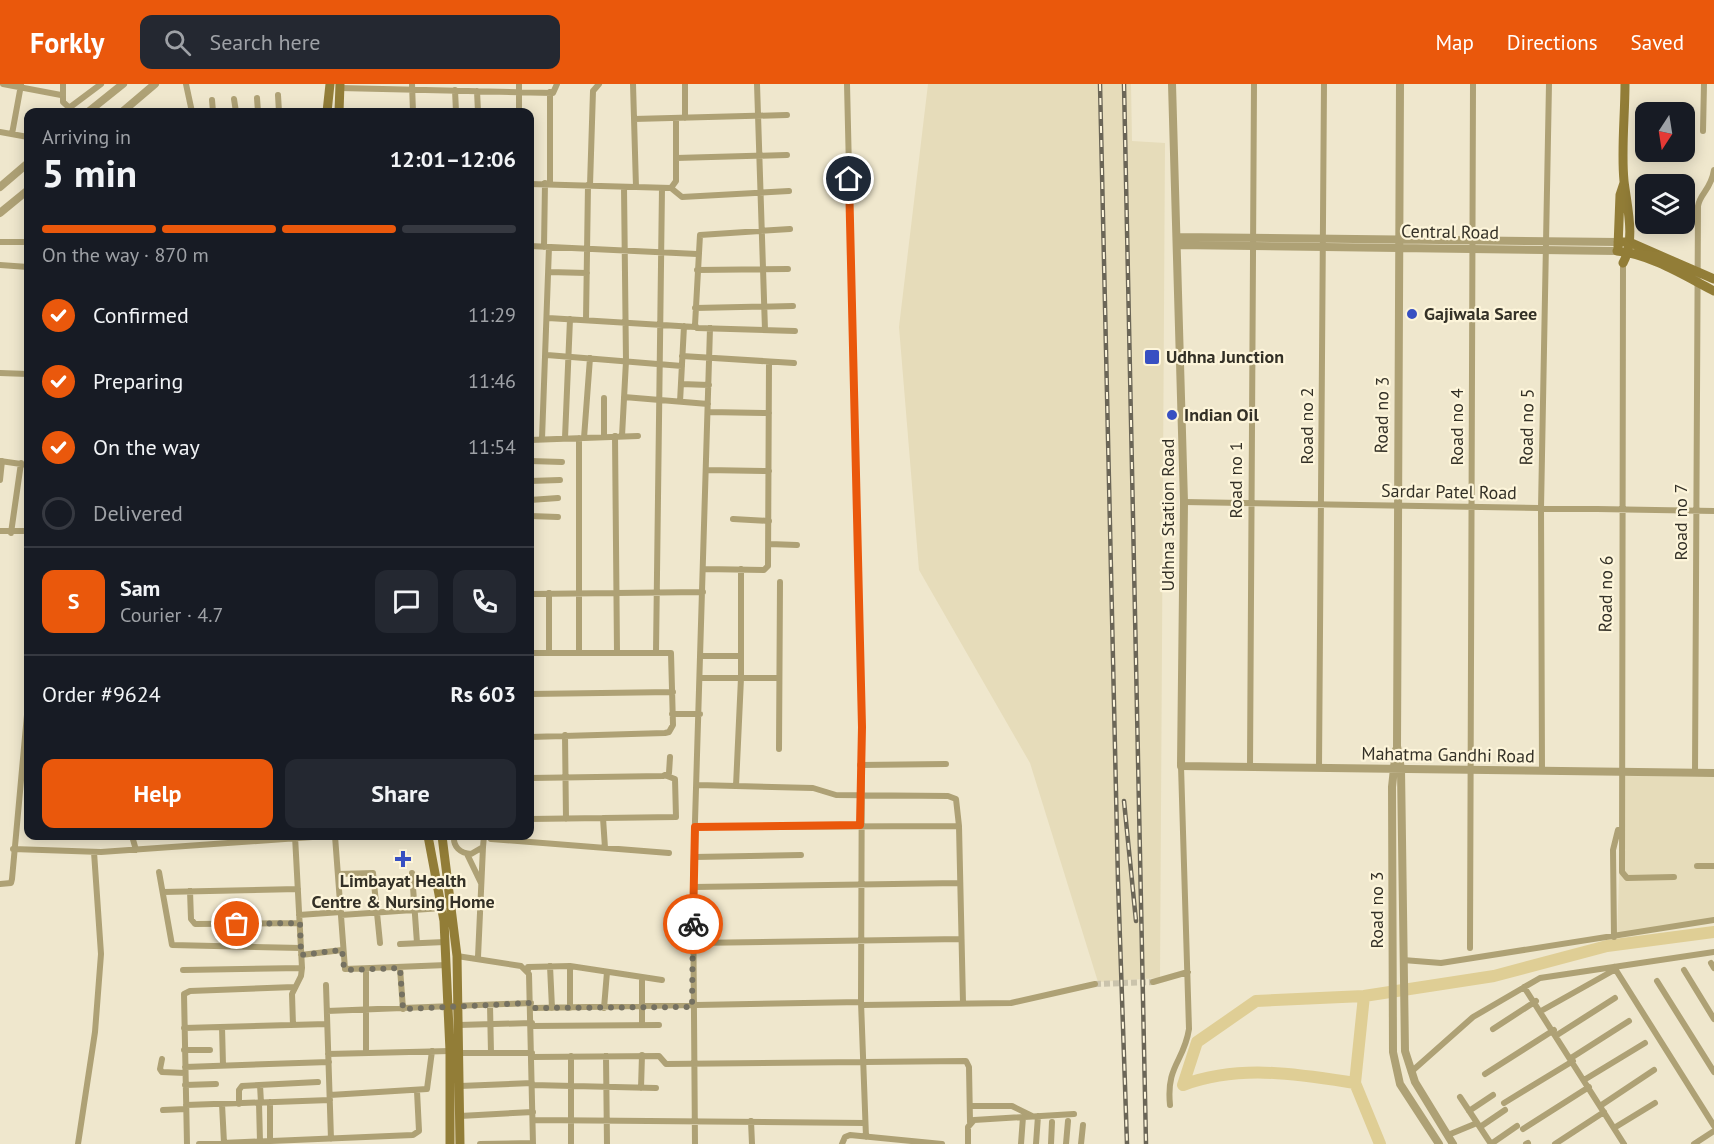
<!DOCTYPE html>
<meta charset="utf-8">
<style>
:root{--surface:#171b24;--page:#242831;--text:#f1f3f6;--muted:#9ea1a6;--line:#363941;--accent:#ea580c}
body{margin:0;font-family:"PT Sans",sans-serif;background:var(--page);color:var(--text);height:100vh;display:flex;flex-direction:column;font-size:22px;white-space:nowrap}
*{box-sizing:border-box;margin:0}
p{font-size:20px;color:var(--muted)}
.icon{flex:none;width:33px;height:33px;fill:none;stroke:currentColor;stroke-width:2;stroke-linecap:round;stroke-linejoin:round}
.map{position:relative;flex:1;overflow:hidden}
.sheet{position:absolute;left:24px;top:24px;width:510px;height:732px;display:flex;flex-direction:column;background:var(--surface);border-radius:12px;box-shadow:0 3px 15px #0003}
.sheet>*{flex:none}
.needle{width:39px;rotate:192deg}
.fabs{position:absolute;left:1635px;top:18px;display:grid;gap:12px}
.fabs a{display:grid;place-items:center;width:60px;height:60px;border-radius:12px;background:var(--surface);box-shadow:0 3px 15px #0003;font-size:30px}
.pin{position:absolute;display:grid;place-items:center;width:51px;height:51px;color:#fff;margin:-26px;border:3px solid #fff;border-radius:50%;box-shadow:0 2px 6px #0007}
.courier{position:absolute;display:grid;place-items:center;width:60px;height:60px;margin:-30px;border:4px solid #ea580c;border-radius:50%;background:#fff;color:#222;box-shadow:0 2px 8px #0007}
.overview em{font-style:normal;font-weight:600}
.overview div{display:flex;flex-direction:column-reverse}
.overview{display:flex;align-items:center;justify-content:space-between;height:102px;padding:0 18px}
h1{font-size:39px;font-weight:600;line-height:45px}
.bar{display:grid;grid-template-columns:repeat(4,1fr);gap:9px 6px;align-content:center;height:72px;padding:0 18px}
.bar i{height:8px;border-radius:4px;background:var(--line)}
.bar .current{background:var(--accent)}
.bar p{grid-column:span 4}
.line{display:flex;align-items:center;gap:15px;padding:0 18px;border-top:2px solid var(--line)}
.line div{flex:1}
.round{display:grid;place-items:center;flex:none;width:63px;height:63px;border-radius:12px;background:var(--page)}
ol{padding:0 18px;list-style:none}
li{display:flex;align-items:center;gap:18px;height:66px}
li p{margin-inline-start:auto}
li .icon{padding:6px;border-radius:50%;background:var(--accent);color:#fff;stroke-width:4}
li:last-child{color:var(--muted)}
li i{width:33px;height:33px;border:3px solid var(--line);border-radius:50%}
.cta{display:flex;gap:12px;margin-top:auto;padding:12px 18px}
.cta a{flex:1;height:69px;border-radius:12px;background:var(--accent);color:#fff;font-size:24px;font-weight:600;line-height:69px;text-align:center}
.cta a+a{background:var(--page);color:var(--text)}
header{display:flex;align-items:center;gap:36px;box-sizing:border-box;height:84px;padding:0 30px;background:var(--accent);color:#fff}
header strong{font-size:28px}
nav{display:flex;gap:33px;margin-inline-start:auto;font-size:21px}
.search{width:420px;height:54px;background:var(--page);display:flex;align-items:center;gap:15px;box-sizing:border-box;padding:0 21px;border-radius:12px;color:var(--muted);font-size:22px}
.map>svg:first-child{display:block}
.built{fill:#e6dcba}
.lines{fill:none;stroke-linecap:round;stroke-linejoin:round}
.river{stroke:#dfce95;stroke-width:12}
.minor-tunnel{stroke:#cac3ac;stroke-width:6;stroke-dasharray:6 3;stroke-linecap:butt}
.minor{stroke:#aea175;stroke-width:6}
.tertiary{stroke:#aea175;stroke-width:8}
.secondary{stroke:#927d37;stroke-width:9}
.rail-casing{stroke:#6b6657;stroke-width:4.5}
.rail{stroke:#fdf5da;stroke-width:2;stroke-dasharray:7;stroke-linecap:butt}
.done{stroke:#757161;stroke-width:6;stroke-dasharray:0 10.8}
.route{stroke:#ea580c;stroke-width:8}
.poi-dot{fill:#3850c2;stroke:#fdf5da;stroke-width:2}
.labels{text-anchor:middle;stroke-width:4.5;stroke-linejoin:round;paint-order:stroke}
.street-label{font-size:18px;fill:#343127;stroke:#fdf5da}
.poi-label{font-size:18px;font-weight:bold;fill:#343127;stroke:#fdf5da;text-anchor:start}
</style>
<header>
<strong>Forkly</strong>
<div class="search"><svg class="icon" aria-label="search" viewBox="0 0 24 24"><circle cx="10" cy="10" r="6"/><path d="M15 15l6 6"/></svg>Search here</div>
<nav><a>Map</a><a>Directions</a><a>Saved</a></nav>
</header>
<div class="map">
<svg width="1714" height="1060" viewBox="0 0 1714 1060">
<rect width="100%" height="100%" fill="#efe7cd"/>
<!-- built -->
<path class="built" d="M928,0h203l1,57 33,2 -5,835 -62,4 -68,-219 -111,-193 -20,-243z
M1623,692l91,1v141l-97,16z"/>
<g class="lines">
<!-- river -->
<path class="river" d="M1355,999l9,-87
M1380,1060l-25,-61c-59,-9 -115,-19 -172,2l14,-43 59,-41 108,-5 130,-20 113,-30 107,-14"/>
<!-- minor-tunnel -->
<path class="minor-tunnel" d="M1095,900l58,-2"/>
<!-- minor -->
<path class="minor" d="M3,0l58,11
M63,0v18l11,10
M186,0l6,28
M412,0l1,28
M519,0v28
M633,0l3,103
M757,0l8,246
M847,0l15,643 -1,275 5,135
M340,4l213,5 4,-9
M455,6l1,22
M477,7l1,21
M550,8v91
M278,11l1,17
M257,14l1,14
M234,15l2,13
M212,16l1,12
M69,24l32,-24
M685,34v-34
M634,35l153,-4
M1703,47l1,-47
M0,48l28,5
M12,50l9,-49
M676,74l111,-3
M530,100l141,4 5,-7v-63
M590,101l3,-94 6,-7
M671,104l11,9 107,-6
M790,145l-90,6 -5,90 2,3 98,3
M0,158h28
M530,162l167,8
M544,163l1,-64
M1623,179l-1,609 5,6 47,-1
M0,181l28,2
M697,186l91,-1
M549,188l38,1
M695,224l98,-2
M548,234l147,9
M586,236l2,-135
M547,271l135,11
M682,272l112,7
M0,289l28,1
M681,300l28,1
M624,313l84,7
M680,318l4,-76
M708,328l61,1
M615,352l2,216
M622,352l4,-75 -2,-174
M604,353v-39
M565,354l5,-119
M584,354l6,-80
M542,355l7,-192
M530,356l108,-4
M0,377l28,4
M530,377l32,1
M706,386l63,1
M0,396l2,-19
M530,397l30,-1
M530,416l28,-2
M1184,418l530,9
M530,432l28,1
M733,435l36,2
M0,447h28
M11,449l10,-70
M769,460l28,1
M704,485l60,1 4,-4 1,-204
M549,509v60
M530,510l173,-2
M579,568v-214
M656,568l6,-464
M530,569h141l2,72 -4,7 -4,1 -135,4
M701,572h40
M701,594h78
M530,610l143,-2
M672,630h28
M565,651l1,84
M779,665l1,-167
M860,681l86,-1
M1250,683l4,-683
M1319,684l5,-684
M1542,687l-1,-263 8,-424
M1695,689l3,-567c2,-13 13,-16 16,-36
M530,694l133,-2 6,-3 1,-16
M698,701l115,3 23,7 112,1 8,3 3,27 4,177
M736,702l5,-108v-109
M603,734l2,30
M530,735l146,-2 -1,-38 -8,-3
M695,743l264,-1
M132,752l4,14
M335,752l10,133 102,-4
M454,752c-1,11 6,17 17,18l12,-7 1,-11
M491,755l178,14
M13,765l88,3 225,-16
M467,770l14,29
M694,773l107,-2
M1697,782h17
M159,788l13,73 129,3
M412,789l5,70
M338,790l35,-1 7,70
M0,800l11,-1 1,-4 16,-175
M693,803l266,-4
M190,807l1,28 4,5 105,-1
M163,808l135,-3
M299,831l42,-3
M341,831l101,-7
M1614,853l-1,-87 5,-20
M692,859l269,-4
M400,860l45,-2
M1470,864l3,-864
M301,871l41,-5
M457,872l64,10 8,8 4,170
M478,873l5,-110
M1403,876l38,3 273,-43
M1711,879l3,5
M550,882l2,42
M570,882v42
M1614,883l100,159
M400,884l3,41
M183,886l119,-2
M528,886v-3l42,-1 92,14
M1684,886l30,49
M1657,897l57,91
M1153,898l35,-10
M326,901l5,154
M1524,903l100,157
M490,921l1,48
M862,921l149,-2 84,-19
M532,924l329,-6
M604,924l3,-36
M327,927l204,-8
M1541,927l75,-42
M293,941l-1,-31 9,-18 1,-8 -7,-132
M459,941l73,-2
M642,941v-48
M532,942l127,-1
M222,943l1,38
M184,944l143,-4
M1493,945l43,-28
M1557,951l58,-37
M184,966h26
M366,969v-83
M460,969h72
M328,970l122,-3
M571,972v88
M606,972l1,88
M532,973l127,-1 7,8 300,-3 3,6 1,55
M1571,974l58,-37
M162,975l-2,10 2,3 23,1
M185,983l144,-5
M1411,988l62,-55 67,-39 174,-26
M1485,990l69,-44
M1584,996l61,-37
M185,1001l31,-1
M260,1001l1,18
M532,1001l124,3
M460,1002l72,-3
M641,1004l1,-33
M330,1011l97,-6 5,-38
M1460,1013l31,47 26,-18
M270,1018v39
M259,1019l1,39
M1504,1019l69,-42
M222,1020l2,39
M239,1020v-14l3,-4 76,-4
M186,1021l144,-5
M1170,1021c-4,-40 14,-43 19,-76l-8,-263
M970,1022h42l20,10
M1600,1022l54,-36
M163,1026l23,-1
M1469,1027l24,-16
M460,1032l73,-4
M533,1036l332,3
M751,1037l1,23
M1480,1043l25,-17
M1614,1044l41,-25
M1523,1045l66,-42
M1448,1051l29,-12
M78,1060l17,-112 6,-78 -7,-102
M187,1060l-3,-150 6,-3 104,-4
M199,1060l214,-9 6,-4 -2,-40
M480,1060l53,-1
M695,1060l-2,-257 17,-559
M842,1060l3,-7 5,-2 92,9
M968,1060v-17l6,-7 100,-6
M1021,1060l2,-27
M1036,1060l2,-28
M1051,1060l1,-22
M1066,1060l2,-23
M1081,1060l2,-19
M1526,1060l2,-1
M1555,1060l49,-32
M1694,1060l20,-13"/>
<!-- tertiary -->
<path class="tertiary" d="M1172,0l12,418 -3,264 533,7
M1400,0l-3,662 4,23 4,282 10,31 38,62
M88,28l35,-28
M122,28l33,-28
M0,103l28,-24
M0,129l28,-23
M1177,153l441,5
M1178,161l439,6
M1396,666l-4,37 1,265 7,32 39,60"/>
<!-- secondary -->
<path class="secondary" d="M327,28l3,-28
M339,28l1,-28
M1618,158h11l85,37
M1618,163l2,-52 4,-12
M1617,167c33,3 68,25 97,40
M1623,179c13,-24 4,-56 1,-82 -3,-31 1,-65 1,-97
M428,752l16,85 6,130v93
M442,752l15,120 3,188"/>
<!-- rail casing -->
<g class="rail-casing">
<path id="rail" d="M1100,0l18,797 9,263
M1124,0l22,1060
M1124,717l12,120"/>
</g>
<!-- rail -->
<use href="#rail" class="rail"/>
</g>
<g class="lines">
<!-- done -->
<path class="done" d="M237,840l63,-1 1,32 41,-5 2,18 3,2 53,-2 3,41 128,-6 1,5 160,-1 1,-83"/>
<!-- route -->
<path class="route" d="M693,840l2,-97 165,-2 2,-98 -13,-548"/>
</g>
<!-- markers -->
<g class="poi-dot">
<circle cx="1412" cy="230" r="6"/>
<rect x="1144" y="265" width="16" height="16" rx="3"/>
<circle cx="1172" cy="331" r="6"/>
<path d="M400 766h6v6h6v6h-6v6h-6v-6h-6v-6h6z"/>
</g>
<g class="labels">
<!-- street labels -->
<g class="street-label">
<text transform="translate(1450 148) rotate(1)" y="6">Central Road</text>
<text transform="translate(1382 331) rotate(-89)" y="6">Road no 3</text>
<text transform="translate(1307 342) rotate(-90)" y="6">Road no 2</text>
<text transform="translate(1457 343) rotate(-90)" y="6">Road no 4</text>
<text transform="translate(1527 343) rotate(-89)" y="6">Road no 5</text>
<text transform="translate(1236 396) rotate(-90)" y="6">Road no 1</text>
<text transform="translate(1449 408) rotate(1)" y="6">Sardar Patel Road</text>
<text transform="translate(1168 431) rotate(-90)" y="6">Udhna Station Road</text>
<text transform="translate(1681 438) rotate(-90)" y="6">Road no 7</text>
<text transform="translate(1606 510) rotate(-89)" y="6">Road no 6</text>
<text transform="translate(1448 671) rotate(1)" y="6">Mahatma Gandhi Road</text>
<text transform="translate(1377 826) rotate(-90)" y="6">Road no 3</text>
</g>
<!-- poi labels -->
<g class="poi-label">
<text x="1424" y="236">Gajiwala Saree</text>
<text x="1166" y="279">Udhna Junction</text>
<text x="1184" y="337">Indian Oil</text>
<text x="403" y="803" text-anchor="middle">Limbayat Health<tspan x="403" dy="21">Centre &amp; Nursing Home</tspan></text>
</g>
</g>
</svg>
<div class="fabs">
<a><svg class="needle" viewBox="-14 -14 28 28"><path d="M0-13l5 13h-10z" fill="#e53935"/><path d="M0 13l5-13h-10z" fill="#9ea1a6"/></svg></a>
<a><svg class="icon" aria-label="layers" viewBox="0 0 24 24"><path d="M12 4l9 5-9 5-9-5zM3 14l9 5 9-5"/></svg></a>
</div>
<div class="pin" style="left:237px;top:840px;background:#ea580c"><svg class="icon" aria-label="bag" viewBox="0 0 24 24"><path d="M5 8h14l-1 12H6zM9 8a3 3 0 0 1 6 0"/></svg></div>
<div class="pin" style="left:849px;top:95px;background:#1f2937"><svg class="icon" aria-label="home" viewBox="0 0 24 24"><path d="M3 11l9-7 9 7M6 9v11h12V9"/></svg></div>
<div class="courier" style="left:693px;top:840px"><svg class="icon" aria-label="bike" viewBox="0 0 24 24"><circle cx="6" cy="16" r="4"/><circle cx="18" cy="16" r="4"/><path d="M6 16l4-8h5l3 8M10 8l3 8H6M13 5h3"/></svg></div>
<section class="sheet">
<div class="overview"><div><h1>5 min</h1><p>Arriving in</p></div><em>12:01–12:06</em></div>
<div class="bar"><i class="current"></i><i class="current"></i><i class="current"></i><i></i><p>On the way · 870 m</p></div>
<ol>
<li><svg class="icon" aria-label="check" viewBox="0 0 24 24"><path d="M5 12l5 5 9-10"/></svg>Confirmed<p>11:29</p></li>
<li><svg class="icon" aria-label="check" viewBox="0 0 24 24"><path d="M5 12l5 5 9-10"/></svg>Preparing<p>11:46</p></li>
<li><svg class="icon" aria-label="check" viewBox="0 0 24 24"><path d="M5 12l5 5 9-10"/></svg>On the way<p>11:54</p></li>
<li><i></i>Delivered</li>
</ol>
<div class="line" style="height:108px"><b class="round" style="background:var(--accent);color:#fff">S</b><div><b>Sam</b><p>Courier · 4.7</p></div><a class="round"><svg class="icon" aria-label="chat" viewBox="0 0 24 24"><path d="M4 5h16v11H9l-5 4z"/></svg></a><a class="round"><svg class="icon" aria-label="phone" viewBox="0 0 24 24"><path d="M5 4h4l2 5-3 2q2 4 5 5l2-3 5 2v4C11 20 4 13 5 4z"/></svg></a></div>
<div class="line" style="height:78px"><div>Order #9624</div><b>Rs 603</b></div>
<div class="cta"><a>Help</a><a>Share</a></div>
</section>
</div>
